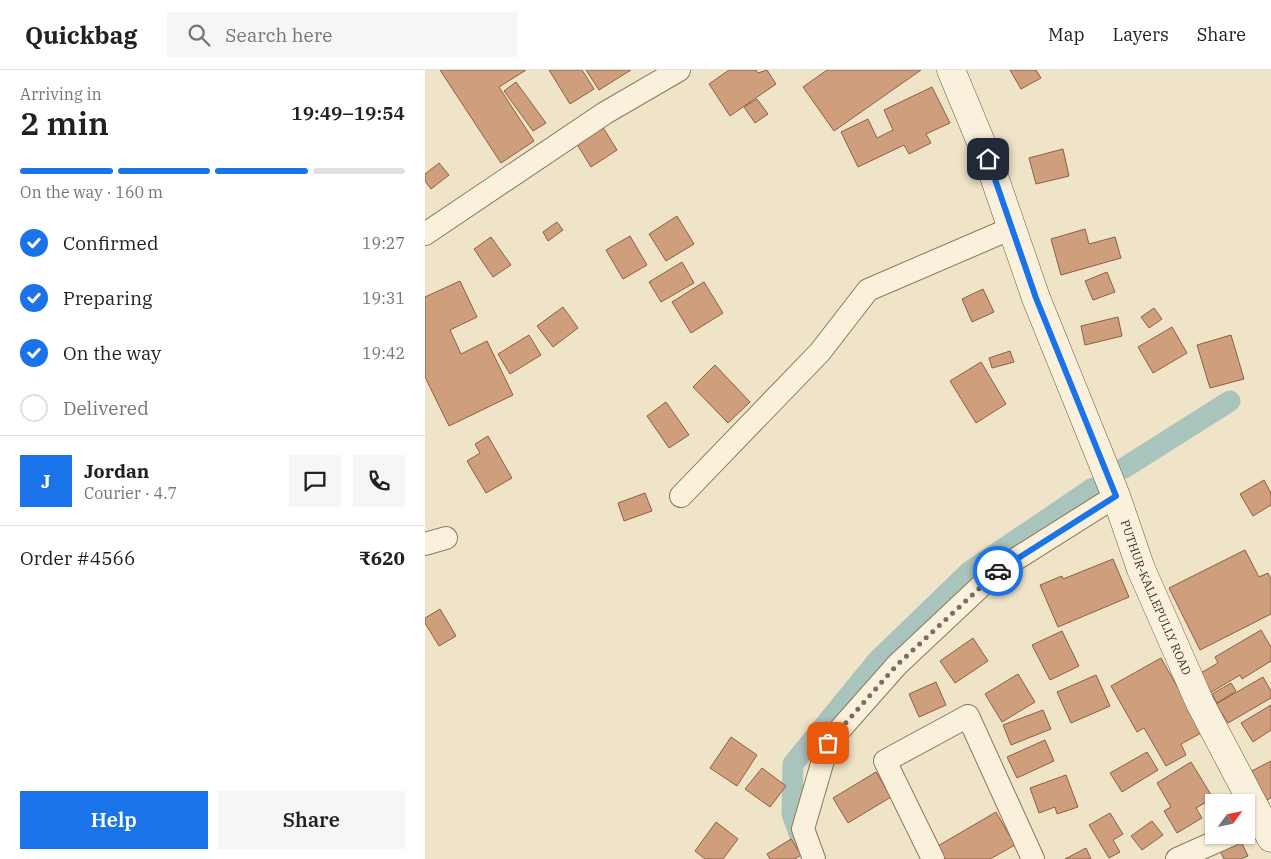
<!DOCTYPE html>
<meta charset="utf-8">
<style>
:root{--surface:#fff;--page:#f6f6f6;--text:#202124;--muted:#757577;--line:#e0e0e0;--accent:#1a73e8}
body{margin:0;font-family:"IBM Plex Serif",serif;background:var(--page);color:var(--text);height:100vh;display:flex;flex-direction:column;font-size:19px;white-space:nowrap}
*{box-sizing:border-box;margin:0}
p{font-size:16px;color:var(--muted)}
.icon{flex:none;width:28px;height:28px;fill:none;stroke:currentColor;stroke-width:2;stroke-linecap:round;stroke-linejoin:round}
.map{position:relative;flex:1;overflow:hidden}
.details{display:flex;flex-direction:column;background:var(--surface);width:425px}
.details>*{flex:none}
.needle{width:32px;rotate:57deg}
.controls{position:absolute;left:780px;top:724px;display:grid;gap:10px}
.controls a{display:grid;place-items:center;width:50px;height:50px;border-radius:0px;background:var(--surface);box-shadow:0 1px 4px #0004;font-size:25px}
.pin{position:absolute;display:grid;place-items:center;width:42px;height:42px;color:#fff;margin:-21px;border-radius:10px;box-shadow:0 2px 8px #0006}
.courier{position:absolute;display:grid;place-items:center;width:50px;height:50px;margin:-25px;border:4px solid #1a73e8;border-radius:50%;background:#fff;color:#222;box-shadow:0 1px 6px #0007}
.headline em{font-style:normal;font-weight:600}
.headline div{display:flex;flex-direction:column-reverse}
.headline{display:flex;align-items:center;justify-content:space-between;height:85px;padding:0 20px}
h1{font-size:32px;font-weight:600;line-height:38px}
.bar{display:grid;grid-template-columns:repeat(4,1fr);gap:8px 5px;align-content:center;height:60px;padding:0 20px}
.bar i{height:6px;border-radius:4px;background:var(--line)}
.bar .on{background:var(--accent)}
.bar p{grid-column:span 4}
.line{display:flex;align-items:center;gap:12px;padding:0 20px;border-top:1px solid var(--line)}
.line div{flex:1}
.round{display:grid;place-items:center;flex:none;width:52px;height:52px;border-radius:0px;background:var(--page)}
ol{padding:0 20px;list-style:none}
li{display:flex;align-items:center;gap:15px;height:55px}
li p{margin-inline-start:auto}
li .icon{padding:5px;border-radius:50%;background:var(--accent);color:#fff;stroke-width:4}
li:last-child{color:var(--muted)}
li i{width:28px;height:28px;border:2px solid var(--line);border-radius:50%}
.primary-button{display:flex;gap:10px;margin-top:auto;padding:10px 20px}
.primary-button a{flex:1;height:58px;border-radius:0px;background:var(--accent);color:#fff;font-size:20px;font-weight:600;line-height:58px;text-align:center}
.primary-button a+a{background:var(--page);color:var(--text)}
header{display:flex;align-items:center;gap:30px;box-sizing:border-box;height:70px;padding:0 25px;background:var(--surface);border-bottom:1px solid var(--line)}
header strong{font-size:24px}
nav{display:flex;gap:28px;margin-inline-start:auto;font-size:18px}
.search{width:350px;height:45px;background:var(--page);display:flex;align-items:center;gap:12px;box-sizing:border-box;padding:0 18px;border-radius:0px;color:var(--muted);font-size:19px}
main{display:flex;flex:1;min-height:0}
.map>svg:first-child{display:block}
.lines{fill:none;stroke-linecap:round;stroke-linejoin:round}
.canal{stroke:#a9c4bc;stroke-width:21}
.building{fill:#cf9f7d;stroke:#8d5f41}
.street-casing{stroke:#8d765c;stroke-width:24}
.secondary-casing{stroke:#6f573f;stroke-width:29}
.street{stroke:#faf1dc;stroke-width:22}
.secondary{stroke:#faf1dc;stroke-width:28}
.done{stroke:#7c6e5b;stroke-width:5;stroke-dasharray:0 9}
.route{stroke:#1a73e8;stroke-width:6}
.labels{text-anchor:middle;stroke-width:4;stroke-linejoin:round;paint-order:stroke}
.street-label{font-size:12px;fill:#3d2e20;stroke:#f7eed8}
</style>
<header>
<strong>Quickbag</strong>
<div class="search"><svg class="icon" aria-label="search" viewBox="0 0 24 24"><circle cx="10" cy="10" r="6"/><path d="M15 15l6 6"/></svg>Search here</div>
<nav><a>Map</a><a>Layers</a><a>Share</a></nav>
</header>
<main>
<section class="details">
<div class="headline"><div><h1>2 min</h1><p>Arriving in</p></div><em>19:49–19:54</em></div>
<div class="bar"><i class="on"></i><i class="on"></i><i class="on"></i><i></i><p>On the way · 160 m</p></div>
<ol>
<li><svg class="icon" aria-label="check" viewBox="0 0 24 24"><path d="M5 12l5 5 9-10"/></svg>Confirmed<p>19:27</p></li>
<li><svg class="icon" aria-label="check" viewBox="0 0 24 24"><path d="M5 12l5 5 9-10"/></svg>Preparing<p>19:31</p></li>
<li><svg class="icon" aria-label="check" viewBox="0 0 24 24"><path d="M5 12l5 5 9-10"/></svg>On the way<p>19:42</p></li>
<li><i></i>Delivered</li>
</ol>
<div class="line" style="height:90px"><b class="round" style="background:var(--accent);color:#fff">J</b><div><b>Jordan</b><p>Courier · 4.7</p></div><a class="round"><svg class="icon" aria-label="chat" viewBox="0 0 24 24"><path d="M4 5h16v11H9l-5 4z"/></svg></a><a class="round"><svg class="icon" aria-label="phone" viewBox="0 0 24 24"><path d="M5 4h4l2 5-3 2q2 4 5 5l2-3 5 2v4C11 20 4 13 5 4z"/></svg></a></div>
<div class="line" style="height:65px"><div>Order #4566</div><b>₹620</b></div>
<div class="primary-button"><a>Help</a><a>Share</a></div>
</section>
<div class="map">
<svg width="846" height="789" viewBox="0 0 846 789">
<rect width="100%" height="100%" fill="#f0e4c8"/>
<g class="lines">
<!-- canal -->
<path class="canal" d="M699,398l106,-67
M379,777l-12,-33 1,-50 85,-104 91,-88 124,-84"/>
</g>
<!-- building -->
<path class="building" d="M15,0h86l-27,17 35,54 -33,22z
M124,0h33l12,19 -24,15z
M161,0h45l-32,20z
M304,0h27l2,3 9,-3 9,14 -46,32 -21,-32z
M402,0h94l-87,61 -31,-44z
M585,0h26l5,8 -20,11z
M91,12l30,41 -13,8 -29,-40z
M507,17l18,36 -24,11 5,9 -22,11 -5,-9 -46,22 -17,-35 27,-13 9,19 16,-8 -9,-20z
M332,29l11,15 -13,9 -11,-16z
M176,54l16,26 -26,17 -16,-26z
M638,79l6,27 -33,8 -7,-26z
M14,93l10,12 -18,14 -6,-8v-7z
M252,146l17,28 -28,17 -17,-27z
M132,152l6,8 -15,11 -5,-9z
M660,159l4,15 26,-7 6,21 -60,17 -10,-36z
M205,166l17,29 -24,14 -17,-29z
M66,167l20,28 -18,12 -19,-28z
M257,192l12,21 -33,19 -12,-20z
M682,202l8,20 -22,8 -8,-19z
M35,211l17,36 -27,13 11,24 26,-13 26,54 -64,31 -24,-49v-80z
M279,212l19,31 -32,20 -19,-31z
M558,219l11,23 -22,10 -10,-23z
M138,237l15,21 -25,19 -16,-21z
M729,238l8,11 -13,9 -8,-11z
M693,247l4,19 -37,9 -4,-19z
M747,257l15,26 -34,20 -15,-26z
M104,265l12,20 -31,19 -12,-20z
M806,265l13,44 -34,9 -13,-43z
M585,281l4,11 -22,6 -3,-10z
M556,292l25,42 -30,19 -26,-42z
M290,295l35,37 -22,21 -35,-36z
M241,332l23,33 -20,13 -22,-32z
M63,366l24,42 -26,15 -19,-32 13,-8 -5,-9z
M839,410l7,13v12l-18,11 -13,-22z
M220,423l7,18 -28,10 -6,-18z
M820,480l14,27 9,-4 3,6v35l-71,36 -31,-62z
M688,489l16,38 -71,30 -18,-42 22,-9 1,3z
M15,539l16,27 -17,10 -14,-23v-5z
M836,560l10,17v14l-29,18 -2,-4 -30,18 -11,-19 19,-11 -3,-6z
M637,561l17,35 -29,14 -18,-35z
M548,568l15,23 -33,22 -15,-22z
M736,588l42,74 -22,12 5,11 -20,11 -22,-38 -7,4 -26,-46z
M593,604l17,28 -33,20 -17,-28z
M671,605l14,31 -39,17 -14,-31z
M838,607l8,14v7l-43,25 -12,-19z
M511,612l10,23 -27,12 -10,-23z
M806,613l5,8 -19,12 -5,-9z
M846,635v25l-18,12 -12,-19z
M618,640l8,19 -40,16 -8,-20z
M306,667l26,18 -20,31 -27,-18z
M620,670l9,21 -37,17 -10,-21z
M722,682l11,18 -36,22 -12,-19z
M846,691v37l-12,6 -15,-29z
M766,692l22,36 -17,10 6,10 -25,15 -13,-22 7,-4 -14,-24z
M337,698l24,18 -16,21 -25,-18z
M451,702l15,25 -43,26 -15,-25z
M641,705l12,32 -21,7 -2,-7 -16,6 -9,-25z
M571,742l19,33 -25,14h-47l-7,-12z
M685,743l13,21 -10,6 7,12 -11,6 -20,-33z
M727,751l11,14 -21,15 -11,-14z
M291,752l22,17 -15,20h-18l-10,-8z
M813,765l10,21 -7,3h-17l-7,-14z
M366,769l10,16 -6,4h-25l-3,-5z
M661,778l5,11h-26z"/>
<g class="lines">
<!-- street casing -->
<g class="street-casing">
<path id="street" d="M0,164l180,-121 74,-43
M256,426l139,-144 48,-62 144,-62
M0,474l21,-6
M389,789l-11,-30 25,-86 69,-78 100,-94 119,-75
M508,789l-48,-98 83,-45 65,143
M752,789l54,-24"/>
</g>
<!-- secondary casing -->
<g class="secondary-casing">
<g id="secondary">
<path id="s1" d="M526,0l37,89 48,139 80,198 25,73 59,134 71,135"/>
</g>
</g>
<!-- street -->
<use href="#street" class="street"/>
<!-- secondary -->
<use href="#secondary" class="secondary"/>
</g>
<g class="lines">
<!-- done -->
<path class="done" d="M403,673l69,-78 101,-94"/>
<!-- route -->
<path class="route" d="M563,89l48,139 80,198 -118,75"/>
</g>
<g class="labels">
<!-- street labels -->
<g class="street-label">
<text dy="4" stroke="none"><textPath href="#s1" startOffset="566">PUTHUR-KALLEPULLY ROAD</textPath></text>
</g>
</g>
</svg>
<div class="controls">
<a><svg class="needle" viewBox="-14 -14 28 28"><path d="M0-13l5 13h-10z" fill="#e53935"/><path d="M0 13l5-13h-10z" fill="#757577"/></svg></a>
</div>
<div class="pin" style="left:403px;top:673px;background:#ea580c"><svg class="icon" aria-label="bag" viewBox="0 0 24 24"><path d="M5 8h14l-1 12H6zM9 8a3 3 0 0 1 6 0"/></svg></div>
<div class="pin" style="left:563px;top:89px;background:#1f2937"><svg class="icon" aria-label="home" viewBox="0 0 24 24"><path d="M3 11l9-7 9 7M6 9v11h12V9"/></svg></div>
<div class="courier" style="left:573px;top:501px"><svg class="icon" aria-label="car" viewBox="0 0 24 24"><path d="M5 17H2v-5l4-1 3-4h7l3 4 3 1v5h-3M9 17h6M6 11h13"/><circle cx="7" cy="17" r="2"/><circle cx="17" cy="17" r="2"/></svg></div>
</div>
</main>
